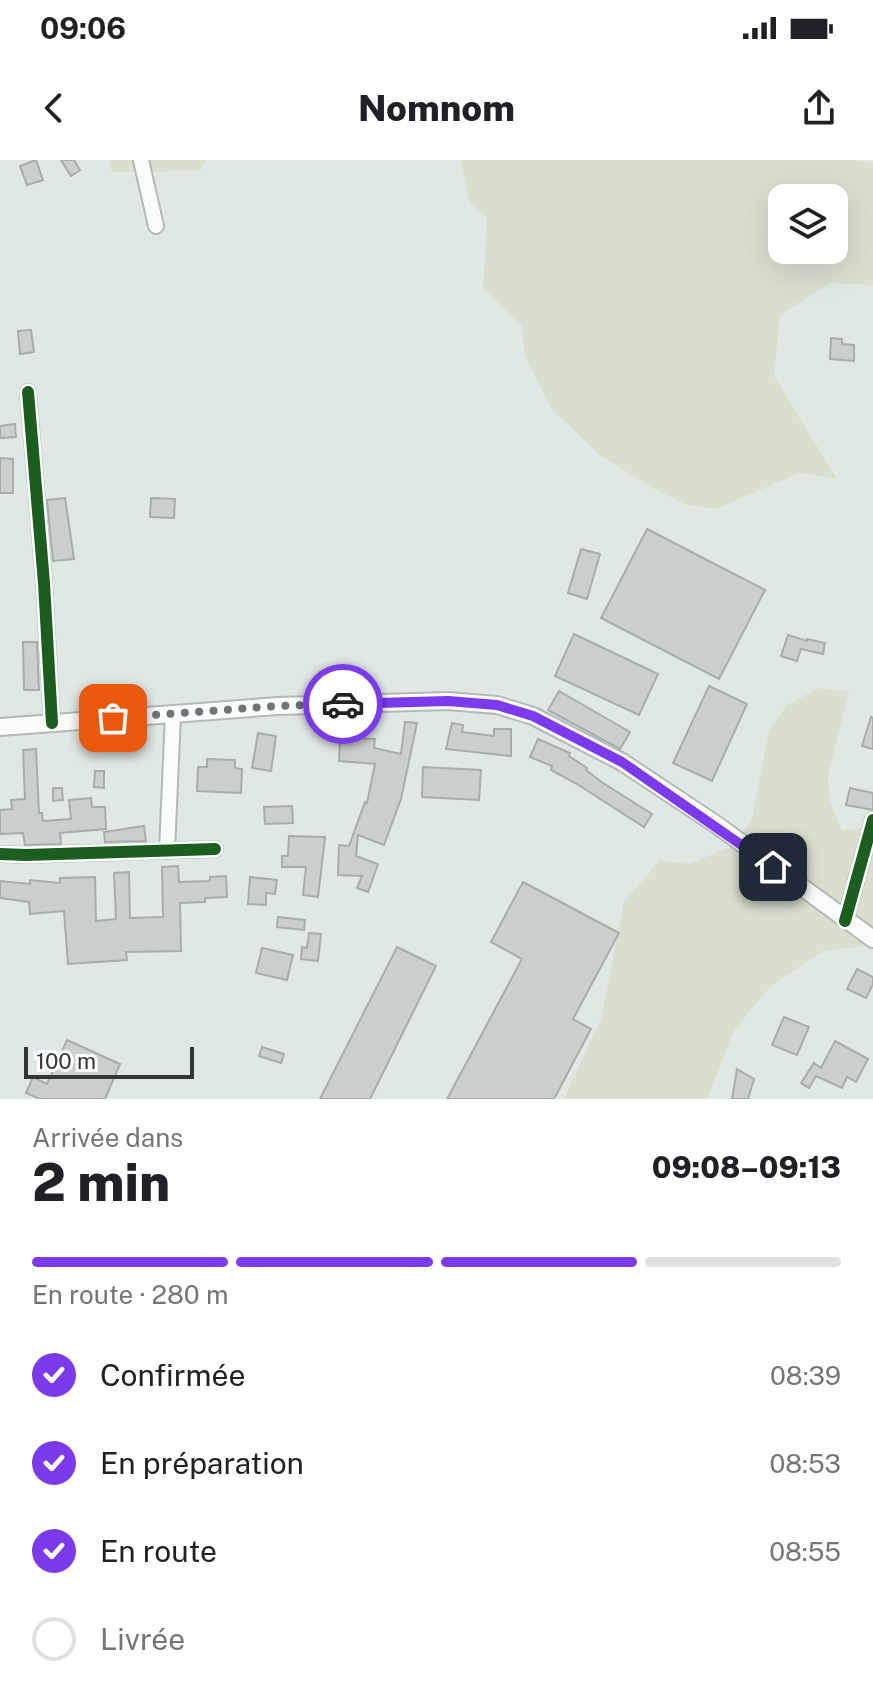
<!DOCTYPE html>
<html lang="fr">
<meta charset="utf-8">
<style>
:root{--surface:#fff;--page:#f2f2f2;--text:#202124;--muted:#757577;--line:#e0e0e0;--accent:#7c3aed}
body{margin:0;font-family:"Public Sans",sans-serif;background:var(--page);color:var(--text);height:100vh;display:flex;flex-direction:column;font-size:30px;white-space:nowrap}
*{box-sizing:border-box;margin:0}
p{font-size:26px;color:var(--muted)}
.icon{flex:none;width:44px;height:44px;fill:none;stroke:currentColor;stroke-width:2;stroke-linecap:round;stroke-linejoin:round}
.map{position:relative;height:939px;overflow:hidden}
.side{display:flex;flex-direction:column;background:var(--surface);flex:1}
.side>*{flex:none}
.tools{position:absolute;left:768px;top:24px;display:grid;gap:16px}
.tools a{display:grid;place-items:center;width:80px;height:80px;border-radius:16px;background:var(--surface);box-shadow:0 8px 32px #0002;font-size:40px}
.scale{position:absolute;left:24px;bottom:20px;width:170px;box-sizing:border-box;padding-left:8px;border:4px solid #313734;border-top:0;font-size:22px;line-height:28px;white-space:nowrap;color:#313734;-webkit-text-stroke:6px #fff;paint-order:stroke}
.pin{position:absolute;display:grid;place-items:center;width:68px;height:68px;color:#fff;margin:-34px;border-radius:16px;box-shadow:0 4px 12px #0006}
.courier{position:absolute;display:grid;place-items:center;width:80px;height:80px;margin:-40px;border:6px solid #7c3aed;border-radius:50%;background:#fff;color:#222;box-shadow:0 2px 10px #0007}
.summary em{font-style:normal;font-weight:800}
.summary div{display:flex;flex-direction:column-reverse}
.summary{display:flex;align-items:center;justify-content:space-between;height:136px;padding:0 32px}
h1{font-size:52px;font-weight:800;line-height:60px}
.bar{display:grid;grid-template-columns:repeat(4,1fr);gap:12px 8px;align-content:center;height:96px;padding:0 32px}
.bar i{height:10px;border-radius:6px;background:var(--line)}
.bar .current{background:var(--accent)}
.bar p{grid-column:span 4}
ol{padding:0 32px;list-style:none}
li{display:flex;align-items:center;gap:24px;height:88px}
li p{margin-inline-start:auto}
li .icon{padding:8px;border-radius:50%;background:var(--accent);color:#fff;stroke-width:4}
li:last-child{color:var(--muted)}
li i{width:44px;height:44px;border:4px solid var(--line);border-radius:50%}
.status{display:flex;justify-content:space-between;align-items:center;height:56px;padding:0 40px;background:var(--surface);direction:ltr}
.status svg{height:22px;fill:currentColor}
header{display:flex;justify-content:space-between;align-items:center;height:104px;padding:0 32px;background:var(--surface);font-size:36px;font-weight:800}
.map>svg:first-child{display:block}
.green{fill:#dadecf;fill-rule:evenodd}
.building{fill:#cad0ce;stroke:#a6adab;stroke-width:2}
.lines{fill:none;stroke-linecap:round;stroke-linejoin:round}
.minor-casing{stroke:#b3b9b6;stroke-width:18}
.major-casing{stroke:#b3b9b6;stroke-width:20}
.minor{stroke:#fafcfb;stroke-width:14}
.major{stroke:#fafcfb;stroke-width:16}
.cycleway-casing{stroke:#fff;stroke-width:17}
.cycleway{stroke:#1b5e20;stroke-width:12}
.done{stroke:#6e7572;stroke-width:8;stroke-dasharray:0 14.4}
.route{stroke:#7c3aed;stroke-width:10}
</style>
<div class="status"><b>09:06</b><svg viewBox="0 0 49 12"><path d="M0 12V9h3v3zM5 12V6h3v6zM10 12V3h3v9zM15 12V0h3v12zM26 1h20v11H26zM47 4h2v5h-2z"/></svg></div>
<header><svg class="icon" aria-label="back" viewBox="0 0 24 24"><path d="M15 5l-7 7 7 7"/></svg>Nomnom<svg class="icon" aria-label="share" viewBox="0 0 24 24"><path d="M12 15V3M7 8l5-5 5 5M5 13v7h14v-7"/></svg></header>
<div class="map">
<svg width="873" height="939" viewBox="0 0 873 939">
<rect width="100%" height="100%" fill="#e0e8e4"/>
<!-- green -->
<path class="green" d="M109,0h97l-6,11 -88,1z
M461,0h393l19,3v122l-43,-2 -50,32 -6,61 63,103 -38,-6 -83,36 -31,-5 -29,-14 -56,-35 -48,-45 -27,-54 -3,-31 -39,-38 4,-70 -18,-14zM782,38h52v52h-52z
M819,528l30,4 -21,83 2,28 12,28 31,-4v118l-50,6 -52,35 -37,44 -27,69h-143l37,-80 23,-117 36,-42 29,4 46,-19 17,-26 17,-89 18,-25z"/>
<!-- building -->
<path class="building" d="M36,0l7,20 -16,5 -7,-19z
M61,0h13l6,10 -9,6z
M31,170l3,22 -14,2 -2,-23z
M831,178l11,1v5l12,1v16l-24,-2z
M15,264l1,13 -16,1v-12z
M0,298l13,1v34h-13z
M65,338l9,61 -21,2 -6,-61z
M151,338l24,1 -1,19 -24,-1z
M647,369l118,61 -46,89 -118,-61z
M581,389l19,5 -13,45 -19,-6z
M574,474l84,40 -19,41 -84,-39z
M788,475l19,6v-2l18,4 -2,11 -22,-5 -4,12 -16,-5z
M23,482h14l2,48h-15z
M709,526l38,18 -35,77 -39,-18z
M559,531l71,41 -10,17 -72,-39z
M871,557l2,1v31l-11,-3z
M405,562l12,1 -16,76 -17,46 -26,-10 -2,21 22,8 -10,28 -11,-4 5,-12 -24,-1 1,-30 10,1 16,-44 2,1 8,-39 -36,-3 1,-24 35,2 -1,9 27,6z
M452,563l11,2 -1,7 32,4v-7h17v27l-65,-7z
M258,573l18,3 -5,35 -19,-3z
M538,579l32,14 -1,3 18,12 -1,2 14,11 52,33 -8,13 -67,-43 -26,-14 1,-4 -22,-9z
M36,589l3,64h3l1,8 28,-2 -2,-19 22,-2 1,9h13l1,22 -46,4 1,11 -36,1 -2,-12 -23,1v-24l12,-1 -1,-9 14,-1 -2,-49z
M207,599l28,1v8l7,1 -1,24 -44,-2 1,-24h9z
M423,607l58,3 -2,30 -57,-3z
M95,611h9v17l-10,-1z
M53,628h9l1,12 -10,1z
M850,628l23,5v17l-27,-5z
M292,646l1,17 -28,1 -1,-17z
M144,666l2,15 -41,1 -1,-10z
M289,676l36,1 -7,60 -15,-2 3,-28h-24v-11h6z
M178,706l1,16 31,-1v-4l16,-1 1,21 -22,1v4l-25,1 1,48 -55,1 1,8 -59,4 -4,-53 -34,3 -1,-12 -29,-4v-17l30,3v-4l30,3v-5l35,-1 1,44 20,-2 -2,-46 15,-1 1,46 33,-1 -1,-50z
M250,717l27,3 -2,14 -9,-1v12l-18,-1z
M523,722l96,51 -46,86 18,10 -37,70h-107l75,-140 -31,-17z
M278,757l27,3 -1,10 -27,-3z
M309,773l12,1 -3,27 -17,-2 1,-12 5,1z
M397,787l39,19 -66,133h-50z
M262,788l31,7 -6,25 -31,-7z
M857,809l16,8v7l-7,14 -19,-9z
M784,857l25,10 -12,28 -25,-10z
M67,880l53,24 -15,35h-65l-14,-6 7,-16 14,7z
M835,881l33,18 -12,23 -9,-5 -5,11 -26,-12 -7,12 -8,-5 13,-20 7,5z
M262,887l22,7 -3,9 -22,-7z
M737,909l17,10 -6,20h-16z"/>
<g class="lines">
<!-- minor casing -->
<g class="minor-casing">
<path id="minor" d="M141,0l15,66
M28,232l16,191 8,140
M167,691l6,-137
M0,694l26,1 189,-6
M845,761l28,-101"/>
</g>
<!-- major casing -->
<g class="major-casing">
<path id="major" d="M0,567l278,-21 170,-5 49,4 36,11 89,46 95,63 156,114"/>
</g>
<!-- minor -->
<use href="#minor" class="minor"/>
<!-- major -->
<use href="#major" class="major"/>
<!-- cycleway casing -->
<g class="cycleway-casing">
<path id="cycleway" d="M28,232l16,191 8,140
M0,694l26,1 189,-6
M845,761l28,-101"/>
</g>
<!-- cycleway -->
<use href="#cycleway" class="cycleway"/>
</g>
<g class="lines">
<!-- done -->
<path class="done" d="M113,558l165,-12 65,-2"/>
<!-- route -->
<path class="route" d="M343,544l105,-3 49,4 36,11 89,46 151,105"/>
</g>
</svg>
<div class="tools">
<a><svg class="icon" aria-label="layers" viewBox="0 0 24 24"><path d="M12 4l9 5-9 5-9-5zM3 14l9 5 9-5"/></svg></a>
</div>
<div class="scale">100 m</div>
<div class="pin" style="left:113px;top:558px;background:#ea580c"><svg class="icon" aria-label="bag" viewBox="0 0 24 24"><path d="M5 8h14l-1 12H6zM9 8a3 3 0 0 1 6 0"/></svg></div>
<div class="pin" style="left:773px;top:707px;background:#1f2937"><svg class="icon" aria-label="home" viewBox="0 0 24 24"><path d="M3 11l9-7 9 7M6 9v11h12V9"/></svg></div>
<div class="courier" style="left:343px;top:544px"><svg class="icon" aria-label="car" viewBox="0 0 24 24"><path d="M5 17H2v-5l4-1 3-4h7l3 4 3 1v5h-3M9 17h6M6 11h13"/><circle cx="7" cy="17" r="2"/><circle cx="17" cy="17" r="2"/></svg></div>
</div>
<section class="side">
<div class="summary"><div><h1>2 min</h1><p>Arrivée dans</p></div><em>09:08–09:13</em></div>
<div class="bar"><i class="current"></i><i class="current"></i><i class="current"></i><i></i><p>En route · 280 m</p></div>
<ol>
<li><svg class="icon" aria-label="check" viewBox="0 0 24 24"><path d="M5 12l5 5 9-10"/></svg>Confirmée<p>08:39</p></li>
<li><svg class="icon" aria-label="check" viewBox="0 0 24 24"><path d="M5 12l5 5 9-10"/></svg>En préparation<p>08:53</p></li>
<li><svg class="icon" aria-label="check" viewBox="0 0 24 24"><path d="M5 12l5 5 9-10"/></svg>En route<p>08:55</p></li>
<li><i></i>Livrée</li>
</ol>
</section>
